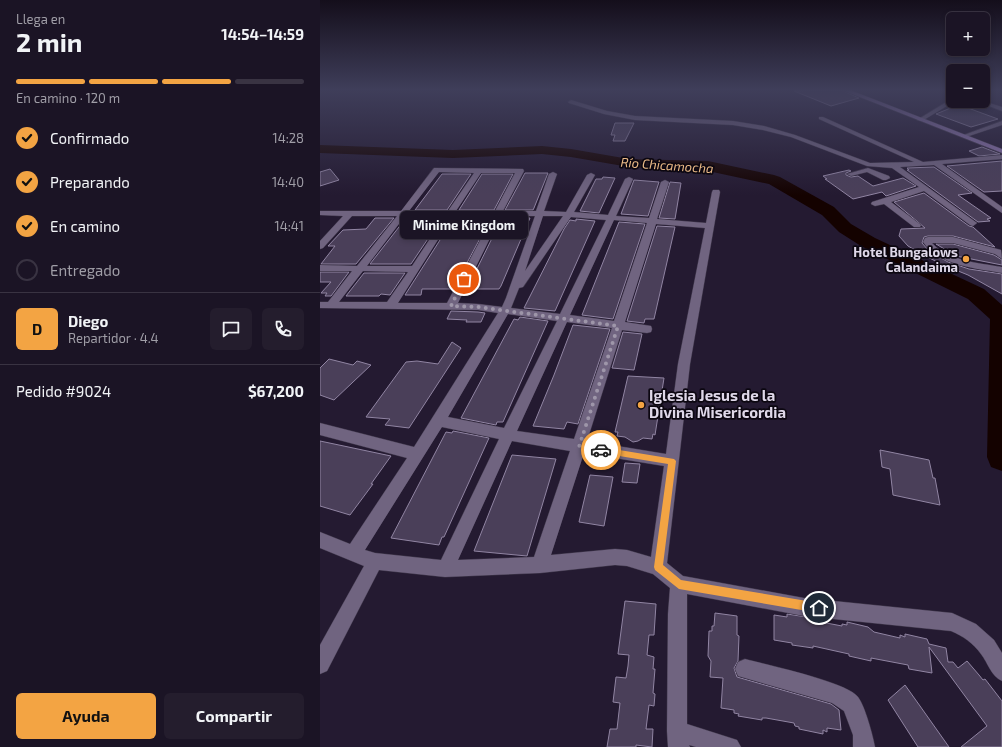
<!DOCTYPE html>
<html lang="es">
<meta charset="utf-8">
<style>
:root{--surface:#1b1425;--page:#241d2d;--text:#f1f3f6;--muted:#a09ea7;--line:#393342;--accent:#f3a443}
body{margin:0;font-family:"Exo 2",sans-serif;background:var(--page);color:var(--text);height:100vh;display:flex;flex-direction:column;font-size:15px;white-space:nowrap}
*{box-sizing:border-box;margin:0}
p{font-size:13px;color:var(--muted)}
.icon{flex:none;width:22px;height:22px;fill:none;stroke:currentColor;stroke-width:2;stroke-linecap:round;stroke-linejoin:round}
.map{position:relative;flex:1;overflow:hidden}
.panel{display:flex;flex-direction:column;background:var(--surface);width:320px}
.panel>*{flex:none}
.tools{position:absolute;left:626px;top:12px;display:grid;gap:8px}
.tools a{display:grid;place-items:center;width:44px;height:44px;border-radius:6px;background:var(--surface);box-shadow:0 2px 6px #0003,0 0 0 1px var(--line);font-size:20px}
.pin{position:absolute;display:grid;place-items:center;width:34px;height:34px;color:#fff;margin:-17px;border:2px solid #fff;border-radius:50%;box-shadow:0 1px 4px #0007}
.courier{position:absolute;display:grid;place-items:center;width:40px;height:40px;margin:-20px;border:3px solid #f3a443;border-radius:50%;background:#fff;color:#222;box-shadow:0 1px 5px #0007}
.bubble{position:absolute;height:28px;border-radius:6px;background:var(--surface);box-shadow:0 2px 6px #0003,0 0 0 1px var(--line);font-size:13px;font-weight:700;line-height:28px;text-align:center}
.overview em{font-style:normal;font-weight:700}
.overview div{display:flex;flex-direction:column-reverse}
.overview{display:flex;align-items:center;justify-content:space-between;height:68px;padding:0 16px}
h1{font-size:26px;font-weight:700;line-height:30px}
.bar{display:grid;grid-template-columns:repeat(4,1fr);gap:6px 4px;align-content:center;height:48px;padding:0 16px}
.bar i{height:5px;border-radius:3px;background:var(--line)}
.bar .on{background:var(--accent)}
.bar p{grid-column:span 4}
.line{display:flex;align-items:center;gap:10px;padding:0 16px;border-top:1px solid var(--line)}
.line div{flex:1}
.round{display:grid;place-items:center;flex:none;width:42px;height:42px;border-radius:6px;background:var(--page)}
ol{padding:0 16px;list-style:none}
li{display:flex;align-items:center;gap:12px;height:44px}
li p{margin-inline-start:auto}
li .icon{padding:4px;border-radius:50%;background:var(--accent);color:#111;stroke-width:4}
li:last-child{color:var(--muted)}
li i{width:22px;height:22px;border:2px solid var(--line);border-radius:50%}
.cta{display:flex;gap:8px;margin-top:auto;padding:8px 16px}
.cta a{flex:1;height:46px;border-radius:6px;background:var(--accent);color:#111;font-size:16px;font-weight:700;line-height:46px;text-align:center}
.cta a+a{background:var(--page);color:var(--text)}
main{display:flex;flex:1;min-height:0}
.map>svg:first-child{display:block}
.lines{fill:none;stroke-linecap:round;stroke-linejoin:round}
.river{fill:#140200;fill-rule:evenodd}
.building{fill:#4a3f59;stroke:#9185a3}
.minor-casing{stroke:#40384b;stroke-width:1}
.major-casing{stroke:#40384b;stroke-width:1}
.minor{fill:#706480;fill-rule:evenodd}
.major{fill:#8d75ac;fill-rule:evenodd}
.route{fill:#f3a443}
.done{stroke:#9e96a9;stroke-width:4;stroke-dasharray:0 7.2}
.poi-dot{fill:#f3a443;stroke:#0c0711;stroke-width:1.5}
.labels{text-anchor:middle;stroke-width:3.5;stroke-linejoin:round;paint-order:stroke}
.far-water-label{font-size:13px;font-style:italic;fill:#eaba87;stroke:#0c0711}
.far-poi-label{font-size:13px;font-weight:bold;fill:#dfd8e9;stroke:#0c0711;text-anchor:end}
.poi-label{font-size:15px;font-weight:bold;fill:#dfd8e9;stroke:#0c0711;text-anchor:start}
</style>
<main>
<section class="panel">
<div class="overview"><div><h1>2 min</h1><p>Llega en</p></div><em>14:54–14:59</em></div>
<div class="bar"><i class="on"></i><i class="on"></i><i class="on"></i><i></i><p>En camino · 120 m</p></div>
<ol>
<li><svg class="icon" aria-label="check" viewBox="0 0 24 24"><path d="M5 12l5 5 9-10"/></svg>Confirmado<p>14:28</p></li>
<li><svg class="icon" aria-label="check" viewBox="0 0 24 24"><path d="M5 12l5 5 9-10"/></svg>Preparando<p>14:40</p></li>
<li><svg class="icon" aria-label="check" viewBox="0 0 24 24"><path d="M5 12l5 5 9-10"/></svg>En camino<p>14:41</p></li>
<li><i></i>Entregado</li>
</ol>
<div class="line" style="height:72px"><b class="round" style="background:var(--accent);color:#111">D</b><div><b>Diego</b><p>Repartidor · 4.4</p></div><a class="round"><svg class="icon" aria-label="chat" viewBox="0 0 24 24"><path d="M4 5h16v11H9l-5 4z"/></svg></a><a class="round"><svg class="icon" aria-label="phone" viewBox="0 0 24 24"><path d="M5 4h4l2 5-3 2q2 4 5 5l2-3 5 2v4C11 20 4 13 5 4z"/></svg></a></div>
<div class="line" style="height:52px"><div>Pedido #9024</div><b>$67,200</b></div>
<div class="cta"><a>Ayuda</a><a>Compartir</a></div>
</section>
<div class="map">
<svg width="682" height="747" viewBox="0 0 682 747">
<rect width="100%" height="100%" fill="#241a31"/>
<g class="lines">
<!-- river -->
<path class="river" d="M0,145l133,5 89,-4 29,3 58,10 79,2 66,14 6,2 54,30 17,17 24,14 109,51 18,16v166l-11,-4 -4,-10 3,-138 -22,-20 -107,-53 -22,-14 -17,-17 -53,-31 -61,-13 -79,-4 -58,-10 -29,-3 -89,4 -133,-5z"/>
</g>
<!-- building -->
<path class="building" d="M521,90l18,8 -28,8 -37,-15z
M638,105l10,3 30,11 -27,8 -35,-13z
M295,123h19l-9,18h-12l2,-6h-4z
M662,147l18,7 -21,2 -10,-5z
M682,161v30l-18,1 -37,-26z
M614,167l38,26 -14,2 33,23 -4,1 3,2 -12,1 -71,-52h2l-2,-2z
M10,169l9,11 -19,6v-14z
M529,170l2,1 -5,2v2l5,2 7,-1 15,10 30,-8 13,8 -30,10 -4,-4 -29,7 -28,-20h2l-4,-3z
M205,173h23l-14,35 -1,2h-28z
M122,174h29l-24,36h-32z
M162,174h31l-19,36h-35z
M283,177l12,1 -16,35 -19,-2 16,-32h6z
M314,180l25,2 -11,34 -27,-2z
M350,182l11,1 -6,36 -16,-1z
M604,193l45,33 4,1 22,20 -42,-11h-25l-4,1 -2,6 7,8 19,11 21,7 33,5v20l-34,-19 -27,-11 -21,-11 -12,-7 -9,-10 2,-7 24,-1 -31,-26z
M55,218h19l-38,46h-35l14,-18h-7l15,-16 23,-1z
M86,218h36l-31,46h-41z
M134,218h37l-38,71h-31l-1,6h-16z
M182,218h28l-29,68 -2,3h-32z
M256,219l19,2 -40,90 -31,-3 40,-79 6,-9 6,1z
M299,222l26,2 -32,95 -31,-4z
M337,226l18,1 -21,92h-9l-1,4 -17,-2z
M616,244h17l41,11 8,5v5l-46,-9z
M0,272h29l-18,24h-6l2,-3h-6l10,-11h-11z
M44,273h41l-15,22 -9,-1 -2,2h-33z
M131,311l27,1 7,1 -4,9h-15l1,-2 -20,-1z
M200,317l28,4 -45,101h-6l-1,3 -35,-7 53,-99 4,1z
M253,325l37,4 -32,95 -11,-2 -3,7 -31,-3 21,-51z
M303,332l19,2 -8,36 -22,-2z
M132,342l9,6 -52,80 -24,-3 5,-6 -24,-2 40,-55 11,-1 21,3z
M9,359l24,6 4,-4 14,4 -37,35 -14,-5v-27z
M308,376l36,2 -9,57 -2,-1 -1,5 -9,-1 -5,3 -5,1 -8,-5 -8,-1 1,-4h-3z
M133,431l36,7 -45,99h-2l-3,8 -48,-7 55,-106 6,1z
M0,441l71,15 -20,28h2l-23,31 -30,-9z
M560,450l49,10 4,18h2l5,27 -47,-10 -3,-26 -8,-2z
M192,455l44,4 -29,97 -53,-5z
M305,463l15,1 -3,19 -15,-1z
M270,475l23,2 -9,49 -25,-4z
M305,601l31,3 -2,31h-5l-2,20 7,2 -1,12h2l-2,24 2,1 -1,12 -5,-1 -3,24h7l-1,18 -16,-2v2h-29l3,-18h7l3,-26 -7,-1 3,-25 10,1 2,-12 1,-11 -11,-1z
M395,613l22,3v19l2,1 -1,25 -4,7 3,9 94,27 8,6 2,20 -14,-2v4l-4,-2v4l-24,-5v-2l-4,-1 -1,-3 -28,-5h-4v2l-24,-4 1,-2 -5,-1v-3l-13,-2 2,-30 -13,-1 1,-16 -3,-5 1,-25h3v-5h2z
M467,614l26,4 4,1 -1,2 26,5v-2l5,1v-3l21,5 6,5 26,6v-3l5,2v-3l22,5 2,5 17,4 2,14h5l5,6 9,-7 12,14 4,5 2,-1 17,22v46h-41l26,-21 -58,-79 3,26 -23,-4 -1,-4 -37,-7v3l-22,-5v-2l-36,-8v2l-21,-3v-2l-18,-3v-25l13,2z
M585,685l15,21 29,41h-31l-30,-47z"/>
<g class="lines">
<!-- minor casing -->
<g class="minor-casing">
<path id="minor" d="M633,98v3h2l-33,20 -5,-1z
M251,100l36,11 28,5 98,5 31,5 31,9 75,28 44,-1 -95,-43v-2h4l100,45 79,-7v4l-60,5 60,43v6l-68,-48 -34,2 77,56 -4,3 -3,-1 -46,-34 -33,11 30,23 -1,2h-6l-30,-23 -9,2 -4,-2 1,-2 47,-15 -27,-19 -25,-2 -76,-29 -28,-7 -30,-5 -98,-5 -31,-6 -35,-11 -1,-1z
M656,101h7l19,6v4z
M682,121v4l-36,12 -5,-1z
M114,168l89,1 1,2 -21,40h33l13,-37 4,-2 4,2 -13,37 22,1 21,-37 4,-2 4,2 -21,37 34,3 17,-36 4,-2 4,2 -17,37 33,2 12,-36 4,-2 4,2 -12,37 49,4 6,-31 1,-2h6l1,2 -30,172 -23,199 16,13 121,22 148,15 24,11 18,16 8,13v28c-11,-5 -14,-18 -21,-27 -8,-11 -18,-18 -30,-23l-147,-15 -117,-22v130l50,16 4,7h-45l-7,-2 1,2h-22l-1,-16 1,-117 2,-26 -17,-14 -26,-8 -12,-1 -75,8 -95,4 -66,-7 -52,101 -7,3v-29l44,-79 -44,-18v-16l30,12 57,-86 -87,-23v-12l94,24 84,-134 -20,-3 -158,-2v-6h8l24,-31h-32v-6l37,1 40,-50h-45l-29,32 -3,1v-8l23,-25 -23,-1v-4h81zM119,172l35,1 -26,38h-39zM161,173h34l-20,38h-39zM85,216h40l-33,50h-45zM133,216h40l-46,87h-49zM181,216h34l-29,82 -4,9 -24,-3 -20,-1zM223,216h20l-38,55zM251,217l35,3 -46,94 -49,-6 8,-20 4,-1zM294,220l33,3 -33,98 -44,-6zM336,224l49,4 -27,136 -12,90 -79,-13 35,-111 25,3 4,-1 1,-3 -1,-3 -26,-4zM43,271l45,1 -21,30h-48zM188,314l49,7 -53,107 -56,-11zM247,322l45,6 -38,111 -57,-8zM122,427l57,12 -58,121 -66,-7 -10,-3zM192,441l58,10 -36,106 -76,3zM264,453l80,13 -13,91 -24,-7 -12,-1 -64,6z
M548,168l21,8 1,2 -4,2h-3l-16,-8 -16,4 -4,-2z
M608,237h25l48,13 1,9 -7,-5 -42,-11h-21c16,18 47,20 70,24v6c-27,-5 -62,-7 -79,-31l2,-4z
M425,659c22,6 102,23 113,38 7,9 15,39 17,50h-22v-12l-9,-24 -12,-8 -94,-27 -3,-7 3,-7z"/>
</g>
<!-- major casing -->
<g class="major-casing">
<path id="major" d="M522,90h8l152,59v4z"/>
</g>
<!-- minor -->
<use href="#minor" class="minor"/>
<!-- major -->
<use href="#major" class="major"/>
</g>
<!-- sky -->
<linearGradient id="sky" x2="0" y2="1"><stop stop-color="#140e1b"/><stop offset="0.46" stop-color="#3f3e5a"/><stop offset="1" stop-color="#3f3e5a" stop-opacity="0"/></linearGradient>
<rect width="682" height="195" fill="url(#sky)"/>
<!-- route -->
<path class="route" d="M281,447l73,12 2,2 -13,104 18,15 138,23 3,2 2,3 -2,4 -3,1 -140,-24 -24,-19 -1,-3 14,-103 -67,-11 -4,-3z"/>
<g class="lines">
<!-- done -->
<path class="done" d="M144,279l-13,27 27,1 140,19 -39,121 22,3"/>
</g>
<!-- markers -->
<g class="poi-dot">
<circle cx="646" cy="259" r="4"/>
<circle cx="321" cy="405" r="4"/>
</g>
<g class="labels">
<!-- far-water labels -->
<g class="far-water-label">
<text transform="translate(347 165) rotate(4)" y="5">Río Chicamocha</text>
</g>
<!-- far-poi labels -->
<g class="far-poi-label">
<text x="638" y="257">Hotel Bungalows<tspan x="638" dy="15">Calandaima</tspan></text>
</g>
<!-- poi labels -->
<g class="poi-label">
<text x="329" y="401">Iglesia Jesus de la<tspan x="329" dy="17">Divina Misericordia</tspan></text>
</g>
</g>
</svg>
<div class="tools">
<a>+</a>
<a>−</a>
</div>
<div class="pin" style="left:144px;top:279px;background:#ea580c"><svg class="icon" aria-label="bag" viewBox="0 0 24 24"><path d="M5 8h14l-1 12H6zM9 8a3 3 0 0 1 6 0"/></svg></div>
<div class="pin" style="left:499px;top:608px;background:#1f2937"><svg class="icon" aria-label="home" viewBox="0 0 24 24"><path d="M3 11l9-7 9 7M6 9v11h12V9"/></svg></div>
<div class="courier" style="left:281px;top:450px"><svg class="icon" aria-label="car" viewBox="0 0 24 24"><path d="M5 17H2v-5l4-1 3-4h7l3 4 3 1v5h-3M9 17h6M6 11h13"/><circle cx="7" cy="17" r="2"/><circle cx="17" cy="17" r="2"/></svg></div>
<div class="bubble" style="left:80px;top:211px;width:128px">Minime Kingdom</div>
</div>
</main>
